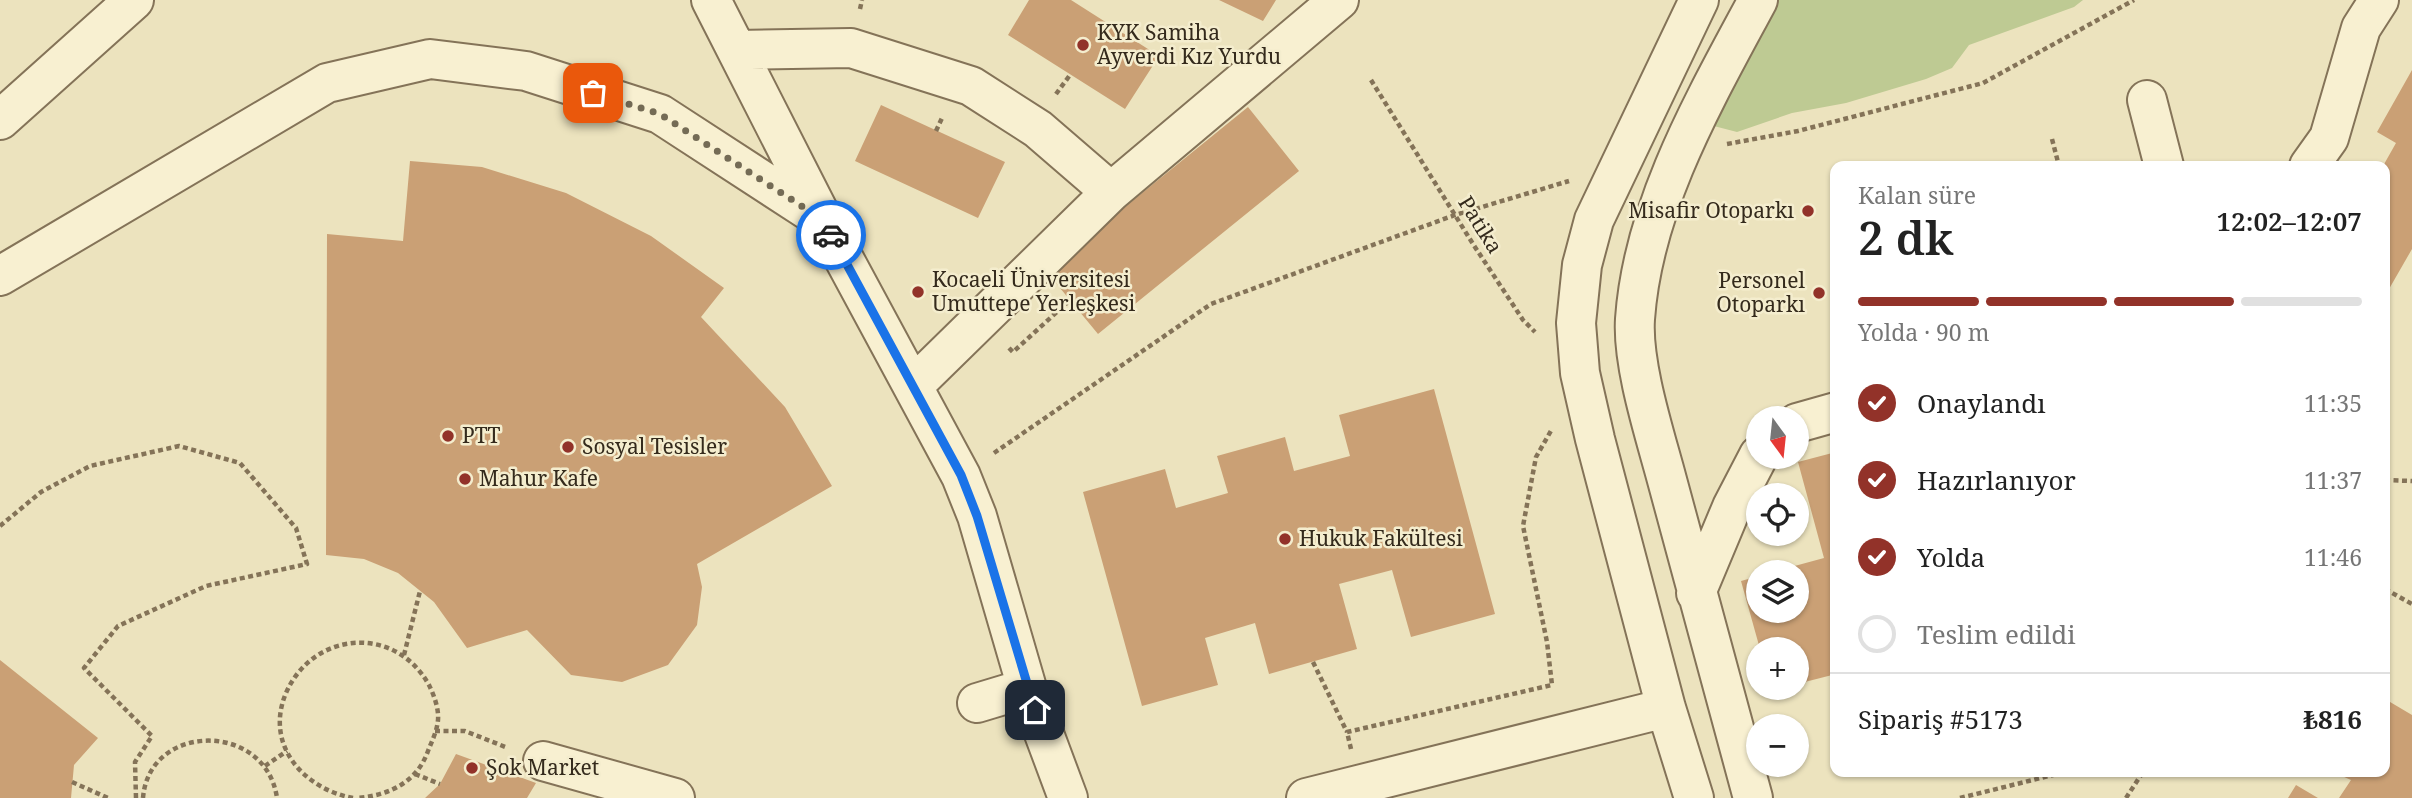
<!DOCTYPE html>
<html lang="tr">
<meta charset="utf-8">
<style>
:root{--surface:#fff;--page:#f6f6f6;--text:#222;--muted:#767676;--line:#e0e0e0;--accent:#923229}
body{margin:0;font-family:"Noto Serif",serif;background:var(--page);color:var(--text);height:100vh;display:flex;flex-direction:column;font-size:26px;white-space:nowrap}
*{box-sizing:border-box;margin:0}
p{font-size:23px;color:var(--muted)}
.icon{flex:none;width:38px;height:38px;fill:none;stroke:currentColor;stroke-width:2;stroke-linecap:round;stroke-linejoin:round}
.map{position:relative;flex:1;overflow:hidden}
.sheet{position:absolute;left:1830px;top:161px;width:560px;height:616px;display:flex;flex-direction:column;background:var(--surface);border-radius:14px;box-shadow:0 2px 5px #0004}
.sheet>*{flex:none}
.needle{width:46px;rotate:165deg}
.buttons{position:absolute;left:1746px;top:406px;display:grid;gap:14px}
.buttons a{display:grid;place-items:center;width:63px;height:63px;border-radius:50%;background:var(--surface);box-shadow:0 2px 5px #0004;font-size:35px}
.pin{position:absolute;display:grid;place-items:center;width:60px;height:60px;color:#fff;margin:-30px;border-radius:14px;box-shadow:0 4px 10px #0006}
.courier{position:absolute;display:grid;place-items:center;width:70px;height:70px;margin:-35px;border:5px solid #1a73e8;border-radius:50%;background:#fff;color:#222;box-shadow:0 2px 9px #0007}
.summary em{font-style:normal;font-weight:600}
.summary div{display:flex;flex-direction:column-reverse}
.summary{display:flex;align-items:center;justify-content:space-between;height:119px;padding:0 28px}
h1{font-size:46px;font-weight:600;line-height:52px}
.bar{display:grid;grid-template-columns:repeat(4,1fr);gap:10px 7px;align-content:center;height:84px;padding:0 28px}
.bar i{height:9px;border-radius:5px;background:var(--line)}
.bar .current{background:var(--accent)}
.bar p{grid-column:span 4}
.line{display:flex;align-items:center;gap:18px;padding:0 28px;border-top:2px solid var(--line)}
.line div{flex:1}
ol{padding:0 28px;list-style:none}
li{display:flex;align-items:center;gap:21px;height:77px}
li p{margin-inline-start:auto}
li .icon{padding:7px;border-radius:50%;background:var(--accent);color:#fff;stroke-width:4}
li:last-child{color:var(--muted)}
li i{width:38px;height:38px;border:4px solid var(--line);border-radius:50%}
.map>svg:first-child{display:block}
.green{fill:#beca93}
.building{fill:#caa075}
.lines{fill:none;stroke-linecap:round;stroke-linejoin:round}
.minor-casing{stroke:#847358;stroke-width:42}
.path{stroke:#847358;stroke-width:4.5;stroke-dasharray:5 3.5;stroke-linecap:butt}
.minor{stroke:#f8f0d1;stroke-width:38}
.done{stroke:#746b55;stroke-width:7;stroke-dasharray:0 12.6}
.route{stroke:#1a73e8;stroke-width:9}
.poi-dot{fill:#923229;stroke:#f4edce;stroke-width:2.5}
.labels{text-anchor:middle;stroke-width:5;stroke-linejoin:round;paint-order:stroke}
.poi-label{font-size:21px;fill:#342a1c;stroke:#f4edce;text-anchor:start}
.street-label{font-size:21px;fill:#342a1c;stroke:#f4edce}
</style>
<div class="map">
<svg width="2412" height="798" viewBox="0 0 2412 798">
<rect width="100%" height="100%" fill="#ece3be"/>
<!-- green -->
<path class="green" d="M1777,0h306l-9,7 -105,38 -17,23 -26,11 -80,24 -54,10 -55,19 -27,-7z"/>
<!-- building -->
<path class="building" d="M1029,0h42l88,56 -34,53 -117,-74z
M1219,0h57l-13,21z
M2412,70v179l-27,47 -2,-130 13,-23 -19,-11z
M881,105l124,57 -27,56 -123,-57z
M1248,107l51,64 -201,163 -52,-63z
M410,161l72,6 84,26 85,43 73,52 -23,29 84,90 47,79 -135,78 5,23 -5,38 -29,40 -46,17 -51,-7 -44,-45 -60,18 -33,-46 -36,-29 -34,-14 -38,-4 1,-321 76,7z
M1434,389l61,225 -84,23 -19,-67 -53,14 18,65 -88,25 -14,-51 -50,15 13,47 -76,21 -59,-214 82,-23 11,39 52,-15 -11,-37 68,-19 9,34 56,-15 -11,-41z
M1836,452v222l-39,10v-35h-37l-19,-68 18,-5v35h38v-39l-21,-1 48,-13 -26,-96z
M0,660l98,78 -24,27 -3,33h-71z
M2385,699l27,16v83h-73l12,-18 -18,-8h52z
M456,754l80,29 -9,15h-102l15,-14z
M2296,785l22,13h-30z"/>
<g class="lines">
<!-- minor casing -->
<g class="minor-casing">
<path id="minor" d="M711,0l111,218
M737,50l114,-2 120,38 67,43 73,63
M2147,100l17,66
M0,120l134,-120
M2309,166l20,-28 32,-110 18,-28
M0,276l327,-193 103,-24 96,12 134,43 163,106 138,256 16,40 50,172 41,110
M913,386l198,-194 228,-192
M1797,423l39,-11
M1696,593l36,-86 27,-52
M977,703l50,-15
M543,761l132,37
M1306,798l360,-90
M1694,798l-28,-90 -71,-269 -15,-66 -4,-50 6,-58 12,-45 105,-220
M1753,798c-29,-106 -58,-212 -86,-318 -12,-45 -35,-115 -32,-161 8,-114 70,-220 123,-319"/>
</g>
<!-- path -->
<path class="path" d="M860,9l2,-9
M1371,80l102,164 50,76 12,12
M1056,94l14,-19
M936,131l6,-13
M2052,139l7,27
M1727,144l71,-13 185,-48 151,-83
M1009,348l4,4 57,-52
M994,453l217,-149 244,-89 114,-34
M2385,480l27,1
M0,526l41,-34 49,-26 89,-20 61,17 56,65 11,36 -101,22 -88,40 -34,42 68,68 -17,26 1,36
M2385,589l27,15
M404,655l16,-64
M1313,662l34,70
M435,731h30l43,17
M1351,749l-4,-17 205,-47 -5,-43 -24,-116 13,-69 16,-28
M265,766l22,-15
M415,774l25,10
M72,782l36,16
M143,798c6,-76 123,-77 134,0
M353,798c-49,-9 -89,-53 -67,-105 27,-62 109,-69 143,-8 5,10 10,24 9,35 -1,11 -6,21 -10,31 -11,31 -38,44 -70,47
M1960,798l105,-26
M2126,798l17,-26"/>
<!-- minor -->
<use href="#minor" class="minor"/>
</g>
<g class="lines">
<!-- done -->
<path class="done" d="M593,93l67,21 163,106 8,15"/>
<!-- route -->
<path class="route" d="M831,235l130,240 16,41 58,194"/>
</g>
<!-- markers -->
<g class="poi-dot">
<circle cx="1083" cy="45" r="7"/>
<circle cx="1808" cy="211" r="7"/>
<circle cx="918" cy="292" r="7"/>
<circle cx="1819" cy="293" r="7"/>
<circle cx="448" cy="436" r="7"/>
<circle cx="568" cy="447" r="7"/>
<circle cx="465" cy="479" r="7"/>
<circle cx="1285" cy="539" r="7"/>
<circle cx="472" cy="768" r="7"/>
</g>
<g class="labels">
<!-- poi labels -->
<g class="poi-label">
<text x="1097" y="40">KYK Samiha<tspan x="1097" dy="24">Ayverdi Kız Yurdu</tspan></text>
<text x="1794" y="218" text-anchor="end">Misafir Otoparkı</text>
<text x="932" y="287">Kocaeli Üniversitesi<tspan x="932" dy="24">Umuttepe Yerleşkesi</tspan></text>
<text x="1805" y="288" text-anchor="end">Personel<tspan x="1805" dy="24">Otoparkı</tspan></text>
<text x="462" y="443">PTT</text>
<text x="582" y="454">Sosyal Tesisler</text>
<text x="479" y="486">Mahur Kafe</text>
<text x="1299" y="546">Hukuk Fakültesi</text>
<text x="486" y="775">Şok Market</text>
</g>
<!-- street labels -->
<g class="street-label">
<text transform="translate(1480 225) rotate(58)" y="7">Patika</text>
</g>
</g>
</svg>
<div class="buttons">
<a><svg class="needle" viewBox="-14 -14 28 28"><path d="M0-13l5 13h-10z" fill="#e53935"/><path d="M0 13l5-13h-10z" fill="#767676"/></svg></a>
<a><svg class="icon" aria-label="locate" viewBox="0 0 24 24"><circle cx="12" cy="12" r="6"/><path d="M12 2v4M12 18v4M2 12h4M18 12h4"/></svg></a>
<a><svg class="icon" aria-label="layers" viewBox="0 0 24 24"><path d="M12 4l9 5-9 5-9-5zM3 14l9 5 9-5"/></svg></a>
<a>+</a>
<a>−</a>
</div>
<div class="pin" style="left:593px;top:93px;background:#ea580c"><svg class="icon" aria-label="bag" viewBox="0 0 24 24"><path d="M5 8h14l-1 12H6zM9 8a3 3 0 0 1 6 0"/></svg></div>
<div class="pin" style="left:1035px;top:710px;background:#1f2937"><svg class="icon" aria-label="home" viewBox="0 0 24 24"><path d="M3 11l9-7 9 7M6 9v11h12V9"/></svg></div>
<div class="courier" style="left:831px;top:235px"><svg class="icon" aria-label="car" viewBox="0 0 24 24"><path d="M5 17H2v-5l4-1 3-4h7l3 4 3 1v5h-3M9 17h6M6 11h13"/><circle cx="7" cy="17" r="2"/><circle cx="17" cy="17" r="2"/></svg></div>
<section class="sheet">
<div class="summary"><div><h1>2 dk</h1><p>Kalan süre</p></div><em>12:02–12:07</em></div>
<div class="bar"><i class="current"></i><i class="current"></i><i class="current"></i><i></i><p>Yolda · 90 m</p></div>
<ol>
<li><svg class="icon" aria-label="check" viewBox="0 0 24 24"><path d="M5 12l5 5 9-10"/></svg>Onaylandı<p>11:35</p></li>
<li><svg class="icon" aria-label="check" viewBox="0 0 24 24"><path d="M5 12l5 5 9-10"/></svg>Hazırlanıyor<p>11:37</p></li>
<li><svg class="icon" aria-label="check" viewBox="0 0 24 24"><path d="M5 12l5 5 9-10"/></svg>Yolda<p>11:46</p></li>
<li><i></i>Teslim edildi</li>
</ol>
<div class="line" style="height:91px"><div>Sipariş #5173</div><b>₺816</b></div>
</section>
</div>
